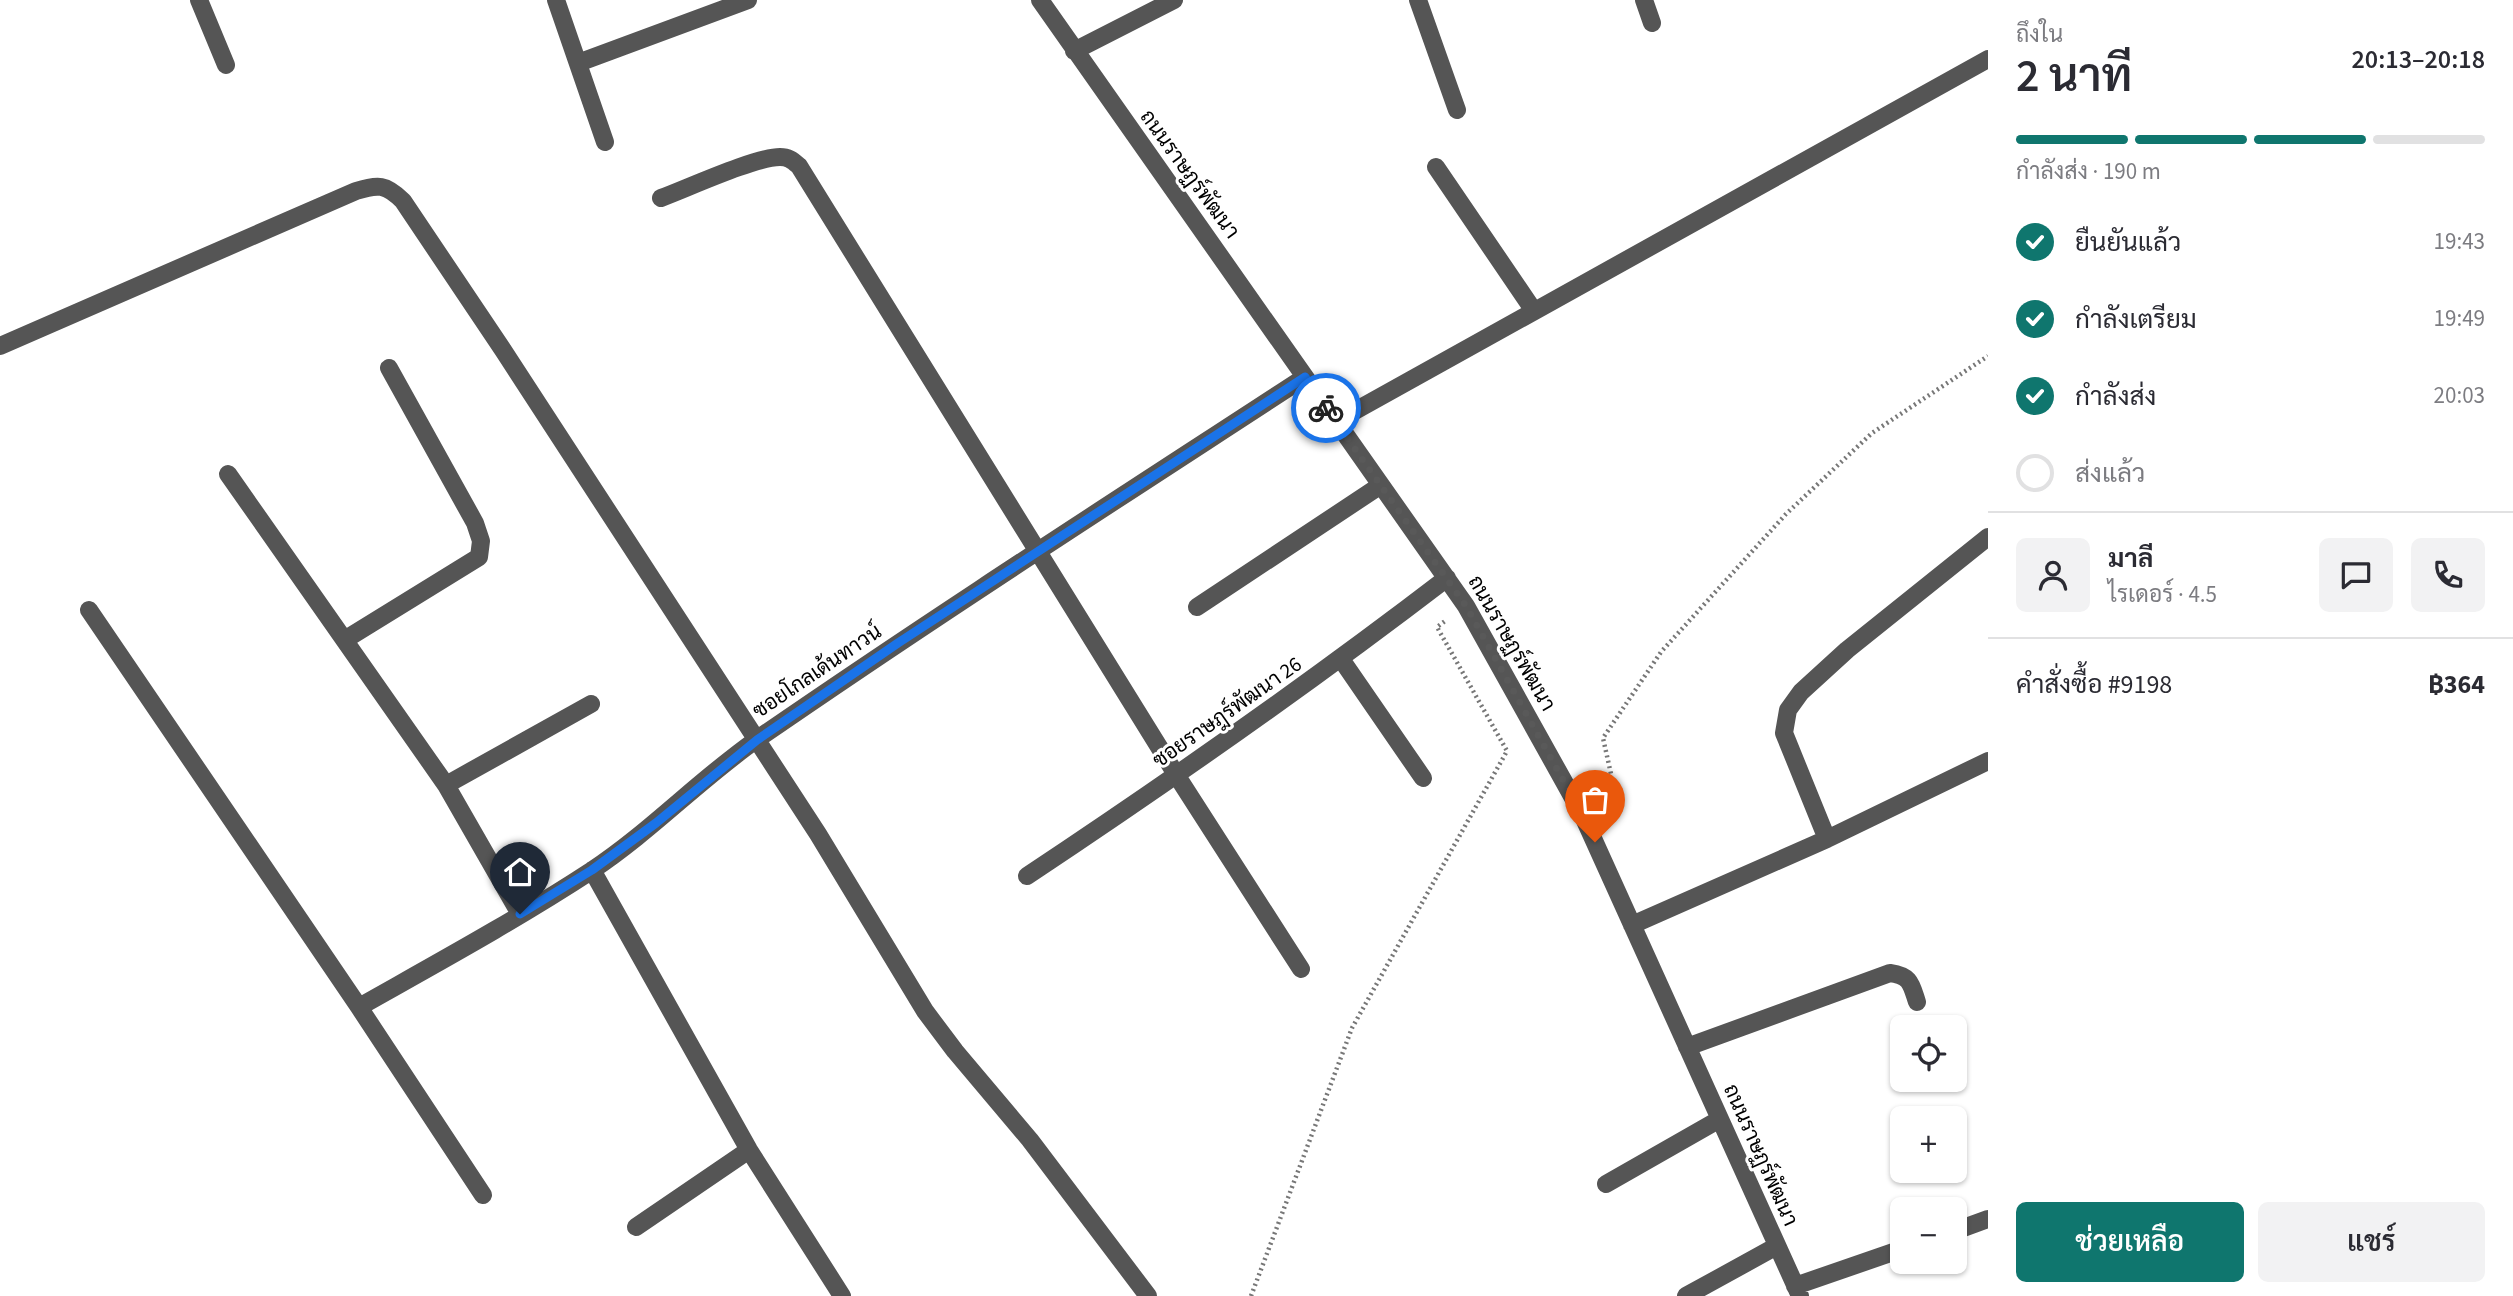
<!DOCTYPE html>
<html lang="th">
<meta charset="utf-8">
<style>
:root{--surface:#fff;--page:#f2f2f3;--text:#2b2b33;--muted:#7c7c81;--line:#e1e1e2;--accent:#0f766e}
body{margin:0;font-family:"Source Sans 3",Sarabun,sans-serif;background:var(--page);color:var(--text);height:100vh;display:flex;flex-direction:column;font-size:26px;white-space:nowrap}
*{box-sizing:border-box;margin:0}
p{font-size:23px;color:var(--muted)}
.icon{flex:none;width:38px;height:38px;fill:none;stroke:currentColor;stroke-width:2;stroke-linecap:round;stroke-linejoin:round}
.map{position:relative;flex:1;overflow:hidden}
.details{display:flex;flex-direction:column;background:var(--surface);width:525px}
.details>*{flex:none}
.fabs{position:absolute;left:1890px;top:1015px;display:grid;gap:14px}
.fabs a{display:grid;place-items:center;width:77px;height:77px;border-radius:10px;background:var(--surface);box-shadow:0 2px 5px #0004;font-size:35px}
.pin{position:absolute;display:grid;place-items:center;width:60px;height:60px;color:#fff;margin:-72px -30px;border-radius:50% 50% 50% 0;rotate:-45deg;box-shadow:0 0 7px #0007}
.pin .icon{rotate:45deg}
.courier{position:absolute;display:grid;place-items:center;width:70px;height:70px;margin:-35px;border:5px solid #1a73e8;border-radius:50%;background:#fff;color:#222;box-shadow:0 2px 9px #0007}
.head em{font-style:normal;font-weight:600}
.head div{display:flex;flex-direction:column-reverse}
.head{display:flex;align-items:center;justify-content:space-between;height:119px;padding:0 28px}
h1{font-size:46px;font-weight:600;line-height:52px}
.bar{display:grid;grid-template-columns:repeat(4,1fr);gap:10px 7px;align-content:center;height:84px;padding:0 28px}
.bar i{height:9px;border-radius:5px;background:var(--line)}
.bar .selected{background:var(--accent)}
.bar p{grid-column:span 4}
.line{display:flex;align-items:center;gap:18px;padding:0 28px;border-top:2px solid var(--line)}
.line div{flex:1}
.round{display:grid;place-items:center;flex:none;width:74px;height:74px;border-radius:10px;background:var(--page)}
ol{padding:0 28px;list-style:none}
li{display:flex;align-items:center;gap:21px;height:77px}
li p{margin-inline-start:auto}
li .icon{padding:7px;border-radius:50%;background:var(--accent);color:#fff;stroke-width:4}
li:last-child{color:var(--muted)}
li i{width:38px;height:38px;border:4px solid var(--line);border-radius:50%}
.button{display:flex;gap:14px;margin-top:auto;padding:14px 28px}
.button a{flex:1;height:80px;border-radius:10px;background:var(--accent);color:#fff;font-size:28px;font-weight:600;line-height:80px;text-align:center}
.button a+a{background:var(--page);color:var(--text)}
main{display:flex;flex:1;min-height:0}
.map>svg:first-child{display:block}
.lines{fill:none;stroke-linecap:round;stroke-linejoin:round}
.path{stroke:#777;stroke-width:4.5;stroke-dasharray:2 3.5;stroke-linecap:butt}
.minor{stroke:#555;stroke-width:18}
.done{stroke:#595959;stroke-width:7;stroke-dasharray:0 12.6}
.route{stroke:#1a73e8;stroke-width:9}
.labels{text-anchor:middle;stroke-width:6;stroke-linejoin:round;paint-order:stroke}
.street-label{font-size:21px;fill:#000;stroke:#fff}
</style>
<main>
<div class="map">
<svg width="1988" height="1296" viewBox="0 0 1988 1296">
<rect width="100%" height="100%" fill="#fff"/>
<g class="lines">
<!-- path -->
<path class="path" d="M1601,793l10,-19 -8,-36 58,-86 125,-138 86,-81 116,-77
M1251,1296l101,-268 155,-277 -70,-124 8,-6"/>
<!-- minor -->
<path class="minor" d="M199,0l27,65
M556,0l49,142
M1040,0l426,606 116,208 218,482
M1418,0l39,110
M1644,0l8,23
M1074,51l100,-51
M578,63l170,-63
M1436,167l98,144
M661,198c27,-10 94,-41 119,-41 9,0 13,4 19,9l378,610 124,193
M0,346l356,-155c22,-7 30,-7 47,10l100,149 315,484 107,177 30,40 75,89 118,156
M1335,422l653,-363
M228,474l218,311 74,129
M1197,607l184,-122
M89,610l270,397 124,188
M346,639l133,-82 2,-16 -6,-18 -86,-155
M1341,659l82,119
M446,785l145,-81
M1827,839l-43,-106 4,-23 13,-18 46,-42 141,-113
M592,870l157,280 93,146
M1027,876c143,-95 283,-193 420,-298
M1632,925l195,-86 161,-78
M359,1007c78,-44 157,-87 232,-136 59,-39 108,-91 165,-131 181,-125 365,-243 549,-363
M1687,1047l203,-74c21,3 21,11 27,29
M1606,1184l114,-65
M636,1227l113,-77
M1955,1231l33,-12
M1795,1286l107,-37
M1686,1296l91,-50"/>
</g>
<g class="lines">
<!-- done -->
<path class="done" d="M1326,408l140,198 116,208 13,28"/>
<!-- route -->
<path class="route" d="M520,914l72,-44 64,-47 101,-83 141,-97 407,-266 21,31"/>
</g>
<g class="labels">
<!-- street labels -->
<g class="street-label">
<text transform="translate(1190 174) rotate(54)" y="7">ถนนราษฏร์พัฒนา</text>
<text transform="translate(1512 643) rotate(60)" y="7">ถนนราษฏร์พัฒนา</text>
<text transform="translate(817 671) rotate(-34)" y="7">ซอยโกลเด้นทาวน์</text>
<text transform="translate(1227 712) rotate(-35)" y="7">ซอยราษฎร์พัฒนา 26</text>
<text transform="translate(1761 1155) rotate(66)" y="7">ถนนราษฏร์พัฒนา</text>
</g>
</g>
</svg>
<div class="fabs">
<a><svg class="icon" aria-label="locate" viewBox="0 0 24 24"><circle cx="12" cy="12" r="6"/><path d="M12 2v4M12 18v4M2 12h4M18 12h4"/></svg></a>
<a>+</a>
<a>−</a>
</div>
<div class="pin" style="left:1595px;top:842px;background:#ea580c"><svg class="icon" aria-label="bag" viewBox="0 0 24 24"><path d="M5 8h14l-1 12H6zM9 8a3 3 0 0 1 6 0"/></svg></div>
<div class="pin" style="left:520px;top:914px;background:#1f2937"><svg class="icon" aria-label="home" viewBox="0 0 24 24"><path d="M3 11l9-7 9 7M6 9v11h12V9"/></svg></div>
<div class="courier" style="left:1326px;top:408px"><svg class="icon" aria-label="bike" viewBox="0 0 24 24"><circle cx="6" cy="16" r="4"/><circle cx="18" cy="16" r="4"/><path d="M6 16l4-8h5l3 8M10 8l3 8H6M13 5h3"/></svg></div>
</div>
<section class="details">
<div class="head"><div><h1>2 นาที</h1><p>ถึงใน</p></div><em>20:13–20:18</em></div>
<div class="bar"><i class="selected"></i><i class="selected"></i><i class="selected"></i><i></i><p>กำลังส่ง · 190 m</p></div>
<ol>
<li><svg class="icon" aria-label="check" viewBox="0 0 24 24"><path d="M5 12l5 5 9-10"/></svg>ยืนยันแล้ว<p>19:43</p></li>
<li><svg class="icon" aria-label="check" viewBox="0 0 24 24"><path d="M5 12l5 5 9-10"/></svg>กำลังเตรียม<p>19:49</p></li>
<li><svg class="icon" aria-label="check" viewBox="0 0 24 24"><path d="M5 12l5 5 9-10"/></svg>กำลังส่ง<p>20:03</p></li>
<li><i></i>ส่งแล้ว</li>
</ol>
<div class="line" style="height:126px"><a class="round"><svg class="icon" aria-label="person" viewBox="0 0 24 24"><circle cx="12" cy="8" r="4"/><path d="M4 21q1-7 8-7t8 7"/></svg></a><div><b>มาลี</b><p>ไรเดอร์ · 4.5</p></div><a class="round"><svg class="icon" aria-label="chat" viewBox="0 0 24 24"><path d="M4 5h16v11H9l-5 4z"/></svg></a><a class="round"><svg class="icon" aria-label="phone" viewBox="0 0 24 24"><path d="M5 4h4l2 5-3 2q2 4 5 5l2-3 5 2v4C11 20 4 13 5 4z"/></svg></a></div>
<div class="line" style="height:91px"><div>คำสั่งซื้อ #9198</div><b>฿364</b></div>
<div class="button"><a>ช่วยเหลือ</a><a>แชร์</a></div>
</section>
</main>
